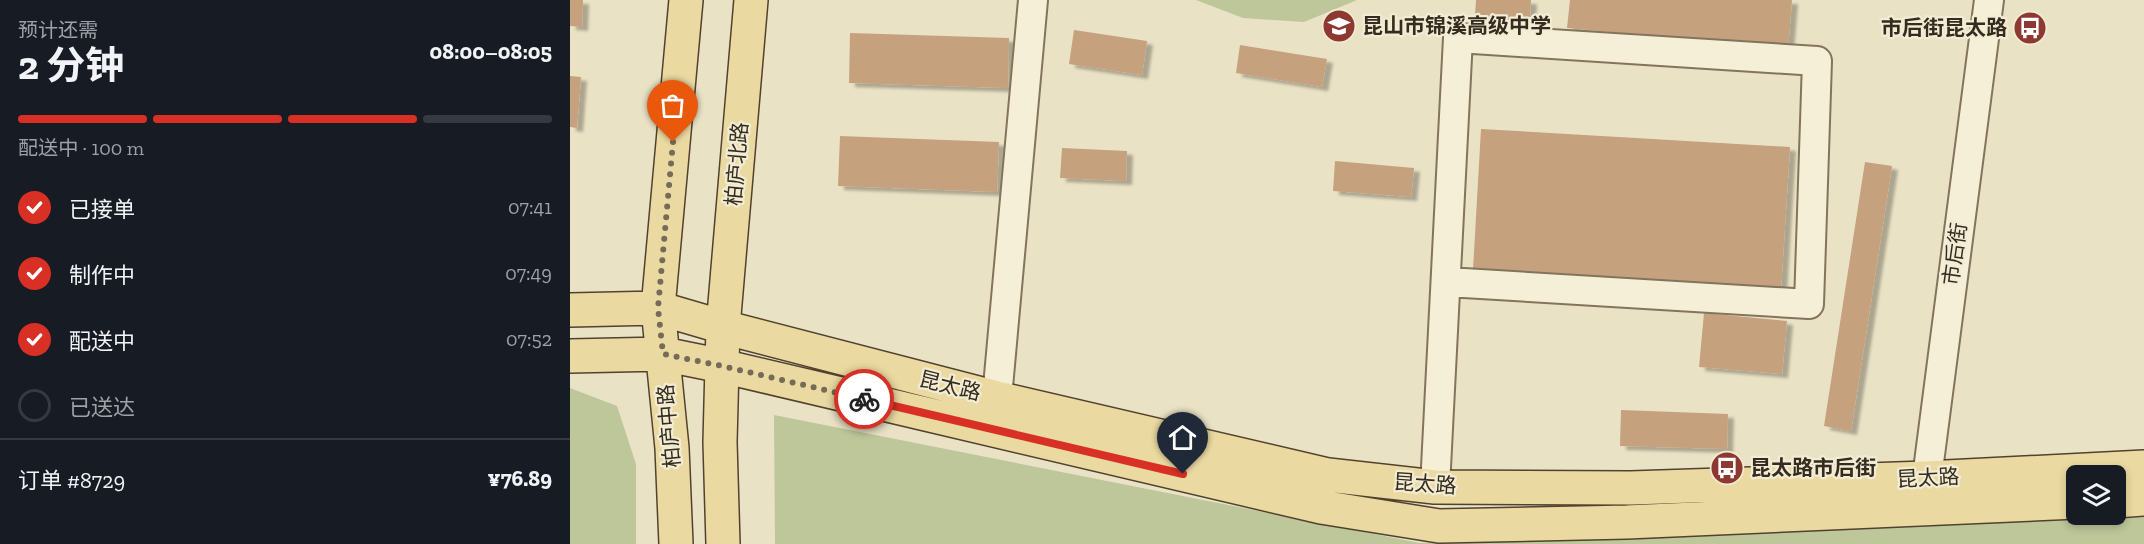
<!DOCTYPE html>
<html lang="zh">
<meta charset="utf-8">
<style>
:root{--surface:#171b24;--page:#20242c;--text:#f1f3f6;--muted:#9ea1a6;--line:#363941;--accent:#d93025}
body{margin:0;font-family:"Zilla Slab","Noto Sans SC",serif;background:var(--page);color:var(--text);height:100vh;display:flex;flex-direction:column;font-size:22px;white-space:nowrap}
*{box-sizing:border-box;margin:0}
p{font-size:20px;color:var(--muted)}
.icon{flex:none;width:33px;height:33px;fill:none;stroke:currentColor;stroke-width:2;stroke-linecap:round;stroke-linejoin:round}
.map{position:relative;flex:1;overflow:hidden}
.drawer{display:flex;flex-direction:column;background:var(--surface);width:570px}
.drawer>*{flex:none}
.fabs{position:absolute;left:1496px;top:465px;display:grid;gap:12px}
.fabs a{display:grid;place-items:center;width:60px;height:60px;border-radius:9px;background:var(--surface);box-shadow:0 3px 9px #0003;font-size:30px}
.pin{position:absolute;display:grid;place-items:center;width:51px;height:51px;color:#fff;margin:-62px -26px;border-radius:50% 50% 50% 0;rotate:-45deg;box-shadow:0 0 6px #0007}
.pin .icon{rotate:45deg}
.courier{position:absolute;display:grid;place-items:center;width:60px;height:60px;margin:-30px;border:4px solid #d93025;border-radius:50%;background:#fff;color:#222;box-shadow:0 2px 8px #0007}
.summary em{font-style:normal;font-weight:700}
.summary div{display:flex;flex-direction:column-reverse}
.summary{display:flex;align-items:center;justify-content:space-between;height:102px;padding:0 18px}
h1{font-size:39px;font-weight:700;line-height:45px}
.bar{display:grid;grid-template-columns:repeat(4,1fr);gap:9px 6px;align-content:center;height:72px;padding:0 18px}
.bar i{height:8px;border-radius:4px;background:var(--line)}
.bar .active{background:var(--accent)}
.bar p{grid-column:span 4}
.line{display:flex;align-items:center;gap:15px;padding:0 18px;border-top:2px solid var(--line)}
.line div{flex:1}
ol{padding:0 18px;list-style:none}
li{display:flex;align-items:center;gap:18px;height:66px}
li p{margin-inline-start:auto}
li .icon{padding:6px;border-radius:50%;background:var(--accent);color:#fff;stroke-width:4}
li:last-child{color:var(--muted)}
li i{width:33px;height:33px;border:3px solid var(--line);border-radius:50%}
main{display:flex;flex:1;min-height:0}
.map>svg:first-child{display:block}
.green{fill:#bec79a}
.building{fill:#c5a17e;filter:url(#shadow)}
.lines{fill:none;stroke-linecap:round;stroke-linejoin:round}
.minor-casing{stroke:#83745d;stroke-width:32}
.major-casing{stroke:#514230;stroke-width:36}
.minor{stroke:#f5efd7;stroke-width:28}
.major{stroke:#ead9a0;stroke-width:33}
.done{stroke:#746b59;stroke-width:6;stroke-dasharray:0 10.8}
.route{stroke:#d93025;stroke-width:8}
.labels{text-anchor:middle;stroke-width:4.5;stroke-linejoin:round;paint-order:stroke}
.poi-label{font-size:21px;font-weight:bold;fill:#352b1f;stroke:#f2ecd4;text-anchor:start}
.street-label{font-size:21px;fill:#352b1f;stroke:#f2ecd4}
</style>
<main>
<section class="drawer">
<div class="summary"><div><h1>2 分钟</h1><p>预计还需</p></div><em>08:00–08:05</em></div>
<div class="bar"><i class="active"></i><i class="active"></i><i class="active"></i><i></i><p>配送中 · 100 m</p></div>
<ol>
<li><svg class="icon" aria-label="check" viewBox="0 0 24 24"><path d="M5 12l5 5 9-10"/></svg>已接单<p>07:41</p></li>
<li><svg class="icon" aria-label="check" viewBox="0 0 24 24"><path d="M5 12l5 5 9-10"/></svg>制作中<p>07:49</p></li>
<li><svg class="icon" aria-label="check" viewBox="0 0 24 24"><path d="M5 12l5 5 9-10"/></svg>配送中<p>07:52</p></li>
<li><i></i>已送达</li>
</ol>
<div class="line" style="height:78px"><div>订单 #8729</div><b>¥76.89</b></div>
</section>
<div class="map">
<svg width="1574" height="544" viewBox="0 0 1574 544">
<defs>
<filter id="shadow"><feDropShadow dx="6" dy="4" stdDeviation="1.5" flood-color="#0004"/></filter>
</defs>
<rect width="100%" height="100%" fill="#eae2c5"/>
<!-- green -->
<path class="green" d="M626,0h161l-53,22 -61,-4z
M0,388l47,18 19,58v80h-66z
M204,415l646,128 724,-26v27h-1369z"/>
<!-- building -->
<path class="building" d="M0,0h13l-1,27 -12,-1z
M906,0h55l-2,33 -55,-2z
M1000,0h222l-4,48 -221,-20z
M504,30l73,11 -5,34 -73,-11z
M280,33l159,5 -1,50 -159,-5z
M670,45l87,14 -5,28 -86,-14z
M0,76l11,1 -4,51 -7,-1z
M911,129l309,18 -9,142 -308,-19z
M270,136l159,6 -2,50 -159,-6z
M492,148l65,3 -1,30 -66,-3z
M765,161l79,7 -3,29 -78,-6z
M1295,162l27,4 -41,265 -27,-5z
M1134,313l83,8 -5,53 -83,-7z
M1051,410l107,4 -1,35 -107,-3z"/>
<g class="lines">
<!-- minor casing -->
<g class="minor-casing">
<path id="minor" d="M427,398l36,-398
M865,487l23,-449 359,23 -8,243 -362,-22
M1354,501l65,-501"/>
</g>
<!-- major casing -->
<g class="major-casing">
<path id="major" d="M0,310l88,-2 65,19 274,71 331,77 107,12 196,1 295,-10 218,-11
M0,356l93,-2 59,12 599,141 118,19 188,-4 449,-20
M1545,501l29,-2
M106,544l-4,-96 -14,-140 28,-308
M153,544l-3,-102 3,-115 28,-327"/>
</g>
<!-- minor -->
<use href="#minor" class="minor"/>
<!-- major -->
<use href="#major" class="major"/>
</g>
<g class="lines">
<!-- done -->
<path class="done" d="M103,142l-15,166 5,46 59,12 142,33"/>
<!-- route -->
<path class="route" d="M294,399l319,75"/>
</g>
<!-- icons -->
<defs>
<g id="school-disc" transform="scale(1.725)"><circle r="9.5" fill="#8d3932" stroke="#f2ecd4"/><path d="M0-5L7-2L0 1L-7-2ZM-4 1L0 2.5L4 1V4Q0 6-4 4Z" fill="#fff"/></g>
<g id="bus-disc" transform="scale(1.725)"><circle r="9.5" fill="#8d3932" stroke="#f2ecd4"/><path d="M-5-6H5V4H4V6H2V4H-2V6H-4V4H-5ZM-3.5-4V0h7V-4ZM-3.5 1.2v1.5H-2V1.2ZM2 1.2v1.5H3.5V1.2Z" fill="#fff"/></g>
</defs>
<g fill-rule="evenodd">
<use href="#school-disc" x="769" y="26"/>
<use href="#bus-disc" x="1460" y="28"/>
<use href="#bus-disc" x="1157" y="468"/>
</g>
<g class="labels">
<!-- poi labels -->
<g class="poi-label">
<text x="792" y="33">昆山市锦溪高级中学</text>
<text x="1437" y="35" text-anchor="end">市后街昆太路</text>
<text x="1180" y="475">昆太路市后街</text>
</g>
<!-- street labels -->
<g class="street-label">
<text transform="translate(167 164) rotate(-85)" y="7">柏庐北路</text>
<text transform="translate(1385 254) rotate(-82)" y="7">市后街</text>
<text transform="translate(380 386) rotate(14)" y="7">昆太路</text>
<text transform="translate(99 426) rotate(-95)" y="7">柏庐中路</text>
<text transform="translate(1358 478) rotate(-3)" y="7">昆太路</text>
<text transform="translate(855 484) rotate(4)" y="7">昆太路</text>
</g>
</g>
</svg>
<div class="fabs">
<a><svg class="icon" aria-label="layers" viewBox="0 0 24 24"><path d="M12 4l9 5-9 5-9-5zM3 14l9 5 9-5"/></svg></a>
</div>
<div class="pin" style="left:103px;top:142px;background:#ea580c"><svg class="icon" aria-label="bag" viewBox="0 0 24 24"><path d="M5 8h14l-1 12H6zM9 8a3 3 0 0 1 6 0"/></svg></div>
<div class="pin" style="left:613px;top:474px;background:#1f2937"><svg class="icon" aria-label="home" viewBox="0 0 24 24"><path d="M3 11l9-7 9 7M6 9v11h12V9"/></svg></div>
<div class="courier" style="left:294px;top:399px"><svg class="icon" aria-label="bike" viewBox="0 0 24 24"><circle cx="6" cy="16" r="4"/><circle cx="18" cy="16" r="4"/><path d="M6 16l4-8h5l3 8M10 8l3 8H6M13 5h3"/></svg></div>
</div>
</main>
